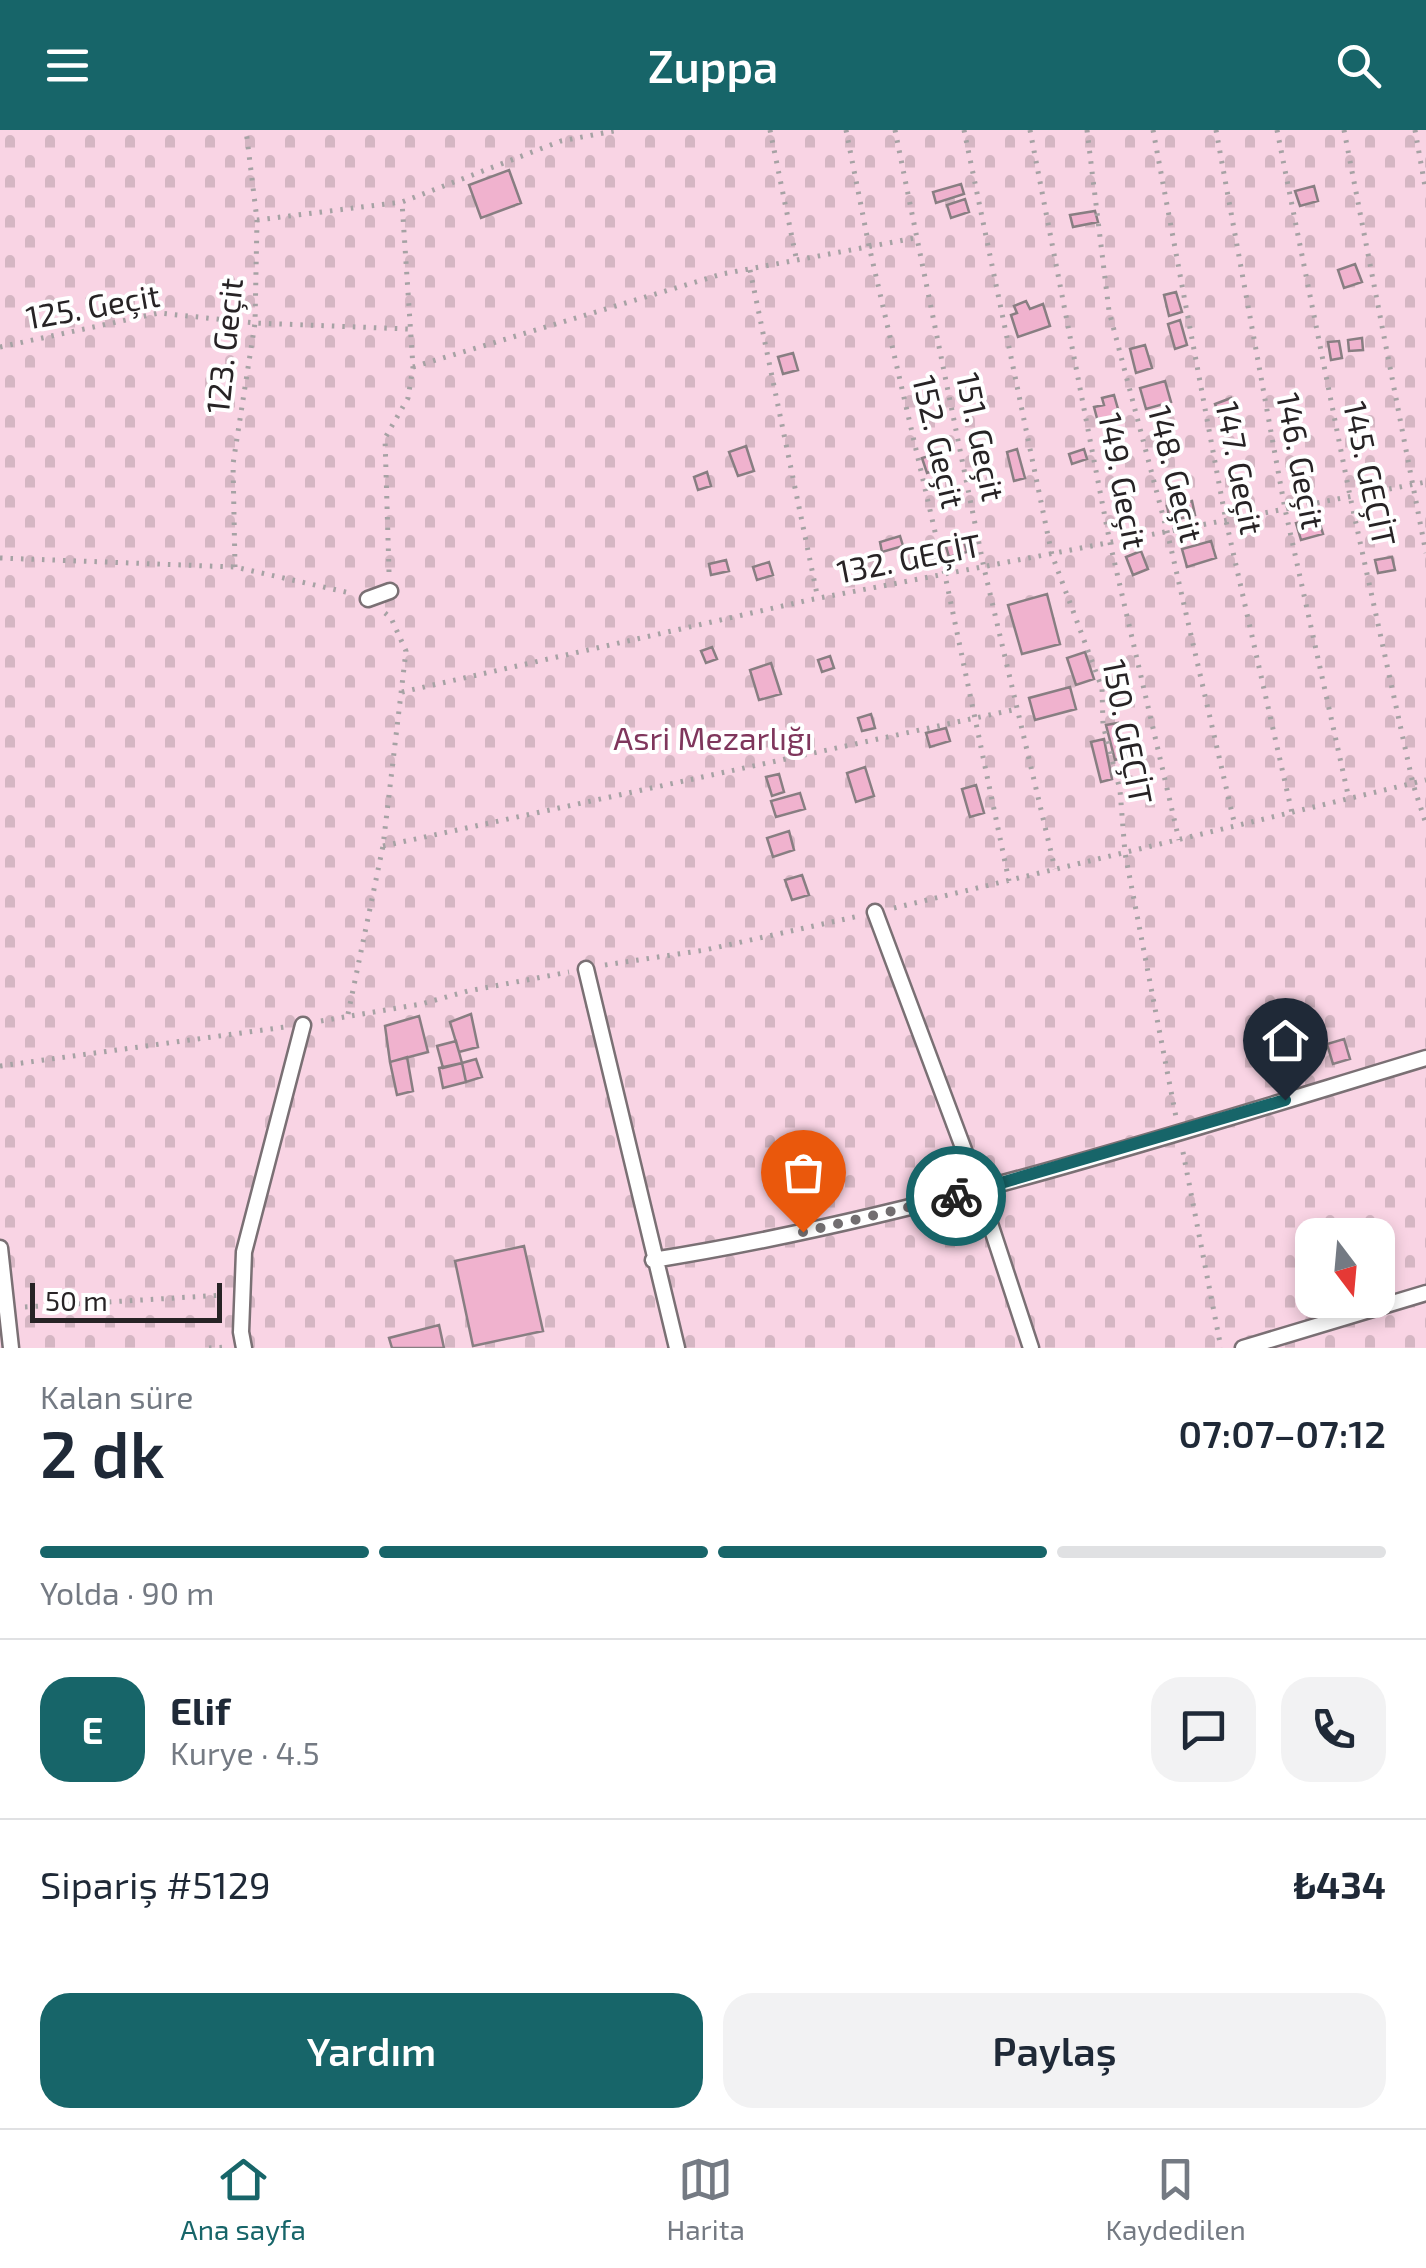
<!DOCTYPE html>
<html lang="tr">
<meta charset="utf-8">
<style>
:root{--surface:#fff;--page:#f2f2f3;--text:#1f2937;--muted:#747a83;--line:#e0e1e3;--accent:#176569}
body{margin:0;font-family:"Exo 2",sans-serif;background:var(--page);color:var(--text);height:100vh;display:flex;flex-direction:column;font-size:38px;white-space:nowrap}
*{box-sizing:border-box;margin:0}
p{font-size:32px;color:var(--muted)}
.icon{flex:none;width:55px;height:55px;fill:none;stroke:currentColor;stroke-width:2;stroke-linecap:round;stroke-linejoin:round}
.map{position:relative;height:1218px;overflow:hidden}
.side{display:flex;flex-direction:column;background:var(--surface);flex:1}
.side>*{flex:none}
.needle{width:65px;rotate:164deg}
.controls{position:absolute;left:1295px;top:1088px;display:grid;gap:20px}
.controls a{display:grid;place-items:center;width:100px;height:100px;border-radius:20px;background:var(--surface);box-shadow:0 5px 15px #0003;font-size:50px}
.scale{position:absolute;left:30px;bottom:25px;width:192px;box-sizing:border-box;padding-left:10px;border:5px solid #272325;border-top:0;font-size:28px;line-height:35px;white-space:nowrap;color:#272325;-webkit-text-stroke:8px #fff;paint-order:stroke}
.pin{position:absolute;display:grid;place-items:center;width:85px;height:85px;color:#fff;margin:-102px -42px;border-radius:50% 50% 50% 0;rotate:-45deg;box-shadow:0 0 10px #0007}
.pin .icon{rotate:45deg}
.courier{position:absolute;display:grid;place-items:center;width:100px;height:100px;margin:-50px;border:8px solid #176569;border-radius:50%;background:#fff;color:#222;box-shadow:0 2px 12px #0007}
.overview em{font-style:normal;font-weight:600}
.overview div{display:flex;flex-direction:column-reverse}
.overview{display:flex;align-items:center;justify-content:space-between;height:170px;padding:0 40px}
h1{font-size:65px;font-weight:600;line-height:75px}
.bar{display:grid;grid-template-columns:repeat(4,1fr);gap:15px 10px;align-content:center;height:120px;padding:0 40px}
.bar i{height:12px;border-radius:8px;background:var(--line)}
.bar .active{background:var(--accent)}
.bar p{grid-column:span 4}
.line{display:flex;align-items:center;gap:25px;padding:0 40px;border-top:2px solid var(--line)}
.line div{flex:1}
.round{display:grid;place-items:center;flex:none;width:105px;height:105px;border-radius:30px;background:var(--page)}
.cta{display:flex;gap:20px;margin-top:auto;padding:20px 40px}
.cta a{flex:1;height:115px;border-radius:30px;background:var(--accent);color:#fff;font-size:40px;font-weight:600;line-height:115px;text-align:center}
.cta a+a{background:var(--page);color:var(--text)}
header{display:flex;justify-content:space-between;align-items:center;height:130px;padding:0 40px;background:var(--accent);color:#fff;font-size:45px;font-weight:600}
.dock{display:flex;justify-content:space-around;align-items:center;height:140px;border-top:2px solid var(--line);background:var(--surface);font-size:28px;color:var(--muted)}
.dock a{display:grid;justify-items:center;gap:5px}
.dock .active{color:var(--accent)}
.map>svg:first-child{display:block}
.cemetery{fill:url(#cemetery-stones);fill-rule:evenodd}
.building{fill:#f0b2ce;stroke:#887e82;stroke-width:2.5}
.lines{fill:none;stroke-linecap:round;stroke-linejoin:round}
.service-casing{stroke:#7a7074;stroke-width:19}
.path{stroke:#a6a2a4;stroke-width:5;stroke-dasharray:2.5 8;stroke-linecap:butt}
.service{stroke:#fff;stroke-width:14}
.done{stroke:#726e70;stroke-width:10;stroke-dasharray:0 18}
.route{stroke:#176569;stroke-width:12}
.labels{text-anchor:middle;stroke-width:8;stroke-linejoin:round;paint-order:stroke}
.street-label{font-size:32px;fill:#272325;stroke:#fff}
.park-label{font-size:32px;fill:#7f365c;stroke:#fff}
</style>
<header><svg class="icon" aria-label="menu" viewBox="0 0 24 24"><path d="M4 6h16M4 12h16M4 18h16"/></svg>Zuppa<svg class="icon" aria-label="search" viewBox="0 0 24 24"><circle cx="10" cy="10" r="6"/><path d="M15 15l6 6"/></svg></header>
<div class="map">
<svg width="1426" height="1218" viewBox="0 0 1426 1218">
<defs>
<pattern id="cemetery-stones" width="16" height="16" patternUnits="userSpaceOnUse" patternTransform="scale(2.5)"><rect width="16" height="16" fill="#f9d4e4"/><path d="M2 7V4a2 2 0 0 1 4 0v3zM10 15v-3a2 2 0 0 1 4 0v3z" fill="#d5b6c3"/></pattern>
</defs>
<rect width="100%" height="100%" fill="#fef9fb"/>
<!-- cemetery -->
<path class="cemetery" d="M0,0h1426v1218h-1426zM1312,1105h66v65h-66z"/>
<!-- building -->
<path class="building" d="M509,40l12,33 -40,15 -12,-33z
M961,54l3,10 -28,9 -3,-11z
M1314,56l4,15 -18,5 -5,-15z
M965,69l4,13 -18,6 -4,-13z
M1095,81l3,11 -25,5 -3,-12z
M1355,134l7,18 -18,6 -6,-18z
M1176,162l6,20 -13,4 -5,-21z
M1026,171l4,8 13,-5 7,22 -32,11 -7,-22 6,-2 -3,-7z
M1180,190l7,25 -12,4 -7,-25z
M1362,208l1,12 -14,1 -1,-11z
M1339,211l3,17 -11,2 -3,-18z
M1145,215l7,23 -16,5 -6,-24z
M793,223l5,17 -15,4 -5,-17z
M1165,251l6,21 -25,7 -6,-21z
M1114,265l6,21 -22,6 -4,-15 10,-2 -2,-7z
M1231,268l4,12 -16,6 -4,-12z
M746,316l8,25 -16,5 -9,-24z
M1017,319l8,29 -11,3 -7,-29z
M1084,319l3,10 -15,5 -3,-10z
M942,322l5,15 -20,6 -5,-15z
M707,342l4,14 -13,4 -4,-13z
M1192,371l3,14 -25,6 -3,-15z
M1318,387l5,17 -22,6 -5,-17z
M900,406l3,10 -21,6 -2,-10z
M963,408l4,14 -18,5 -4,-14z
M934,411l6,17 -15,5 -5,-17z
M1211,411l5,17 -29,9 -5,-18z
M1141,421l7,18 -15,6 -7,-18z
M1392,427l3,13 -17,3 -3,-13z
M726,430l3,11 -18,4 -2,-11z
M769,432l4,13 -16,5 -4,-13z
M1047,464l13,50 -38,10 -14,-49z
M712,517l5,12 -11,4 -5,-12z
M1085,522l9,27 -18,6 -9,-27z
M830,526l4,12 -12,4 -4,-12z
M771,533l10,31 -22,6 -9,-30z
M1070,557l6,22 -41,11 -6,-22z
M871,584l4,14 -13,3 -4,-13z
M1118,593l9,34 -12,3 -9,-35z
M946,598l4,13 -20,6 -4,-14z
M1104,609l8,40 -11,3 -10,-40z
M865,637l9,29 -18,6 -9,-29z
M779,644l5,18 -12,4 -6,-19z
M976,655l8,28 -14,4 -8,-28z
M800,663l5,16 -29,8 -5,-16z
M789,701l5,19 -21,7 -6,-19z
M802,745l7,20 -17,5 -7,-20z
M471,884l7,33 -19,5 -9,-30z
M419,886l9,36 -38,10 -5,-36z
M1344,909l6,20 -17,5 -6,-20z
M456,911l6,22 -19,5 -6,-22z
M407,927l6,34 -16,4 -7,-33z
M476,929l6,18 -16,5 -4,-19z
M462,933l4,19 -23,6 -4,-20z
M524,1116l19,85 -70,15 -18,-85z
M439,1195l5,23h-52l-3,-10z"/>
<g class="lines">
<!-- service casing -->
<g class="service-casing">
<path id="service" d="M368,469l22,-8
M875,782l104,278 52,158
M586,839l91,379
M0,1118l11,100
M653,1130c264,-42 518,-125 773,-202
M244,1218l-3,-16 3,-80 59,-227
M1243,1218l183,-55"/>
</g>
<!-- path -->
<path class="path" d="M770,0l27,132
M846,0l23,116 76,329 64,306
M895,0l89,438 71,301
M964,0l88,425 50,133 1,37 17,65 5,63 51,264
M1030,0l80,413 69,297
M1087,0l22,181 58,220 68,295
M1153,0l73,391 66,292
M1216,0l69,379 64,290
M1277,0l73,366 63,288 13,40
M1344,0l82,423
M1415,0l11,62
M257,90l145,-18 159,-61 58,-11
M750,140l68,329
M0,217l159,-34 96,10 153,6
M413,237l309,-93 193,-36
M0,428l235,9 115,26
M235,437l-2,-103 22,-141 2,-103 -11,-90
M389,442l-4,-134 23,-40 5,-31 -11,-165
M402,562l407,-92 617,-118
M383,716l634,-137
M894,778l532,-128
M605,835l100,-15 154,-34
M348,884l35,-168 23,-195 -15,-33 -6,-5
M321,891l100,-17 47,-13 101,-19
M0,936l285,-39
M1183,1022l38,196
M25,1177l199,-12
M209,1218l17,-1"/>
<!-- service -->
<use href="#service" class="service"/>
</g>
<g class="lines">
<!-- done -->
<path class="done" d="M803,1102l153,-36"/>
<!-- route -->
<path class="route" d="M956,1066l329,-96"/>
</g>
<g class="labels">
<!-- street labels -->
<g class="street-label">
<text transform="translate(93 177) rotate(-10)" y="11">125. Geçit</text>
<text transform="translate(225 216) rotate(-84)" y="11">123. Geçit</text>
<text transform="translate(980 307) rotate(78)" y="11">151. Geçit</text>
<text transform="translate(938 312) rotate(77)" y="11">152. Geçit</text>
<text transform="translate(1300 331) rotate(79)" y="11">146. Geçit</text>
<text transform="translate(1239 338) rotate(79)" y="11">147. Geçit</text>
<text transform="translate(1175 344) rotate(76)" y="11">148. Geçit</text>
<text transform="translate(1369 344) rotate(78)" y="11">145. GEÇİT</text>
<text transform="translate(1122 351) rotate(79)" y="11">149. Geçit</text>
<text transform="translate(909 429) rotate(-11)" y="11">132. GEÇİT</text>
<text transform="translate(1127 602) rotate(79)" y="11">150. GEÇİT</text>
</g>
<!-- park labels -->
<g class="park-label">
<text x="713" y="620">Asri Mezarlığı</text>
</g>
</g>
</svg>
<div class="controls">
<a><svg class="needle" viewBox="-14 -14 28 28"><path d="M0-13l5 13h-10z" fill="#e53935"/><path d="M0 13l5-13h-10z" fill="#747a83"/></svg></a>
</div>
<div class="scale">50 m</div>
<div class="pin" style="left:803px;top:1102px;background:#ea580c"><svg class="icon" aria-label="bag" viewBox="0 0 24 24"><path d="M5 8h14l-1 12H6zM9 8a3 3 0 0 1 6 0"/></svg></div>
<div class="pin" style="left:1285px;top:970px;background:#1f2937"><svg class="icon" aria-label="home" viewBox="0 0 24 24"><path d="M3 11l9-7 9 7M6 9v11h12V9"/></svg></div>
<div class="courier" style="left:956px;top:1066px"><svg class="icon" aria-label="bike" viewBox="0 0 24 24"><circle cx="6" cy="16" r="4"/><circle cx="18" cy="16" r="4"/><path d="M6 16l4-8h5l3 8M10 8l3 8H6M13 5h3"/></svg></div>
</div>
<section class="side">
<div class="overview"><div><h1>2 dk</h1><p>Kalan süre</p></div><em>07:07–07:12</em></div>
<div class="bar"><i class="active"></i><i class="active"></i><i class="active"></i><i></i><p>Yolda · 90 m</p></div>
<div class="line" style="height:180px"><b class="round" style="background:var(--accent);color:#fff">E</b><div><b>Elif</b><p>Kurye · 4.5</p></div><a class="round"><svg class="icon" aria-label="chat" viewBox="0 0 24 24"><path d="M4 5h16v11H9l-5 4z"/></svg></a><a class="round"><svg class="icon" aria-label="phone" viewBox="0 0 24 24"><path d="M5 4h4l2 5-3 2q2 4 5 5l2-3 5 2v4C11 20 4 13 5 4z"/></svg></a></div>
<div class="line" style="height:130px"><div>Sipariş #5129</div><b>₺434</b></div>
<div class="cta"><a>Yardım</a><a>Paylaş</a></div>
</section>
<nav class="dock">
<a class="active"><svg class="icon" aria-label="home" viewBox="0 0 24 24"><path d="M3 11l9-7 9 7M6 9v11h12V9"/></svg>Ana sayfa</a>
<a><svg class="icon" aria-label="map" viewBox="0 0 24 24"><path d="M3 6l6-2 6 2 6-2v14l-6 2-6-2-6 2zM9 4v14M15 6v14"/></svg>Harita</a>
<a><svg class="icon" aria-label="saved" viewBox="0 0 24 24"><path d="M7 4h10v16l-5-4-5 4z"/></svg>Kaydedilen</a>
</nav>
